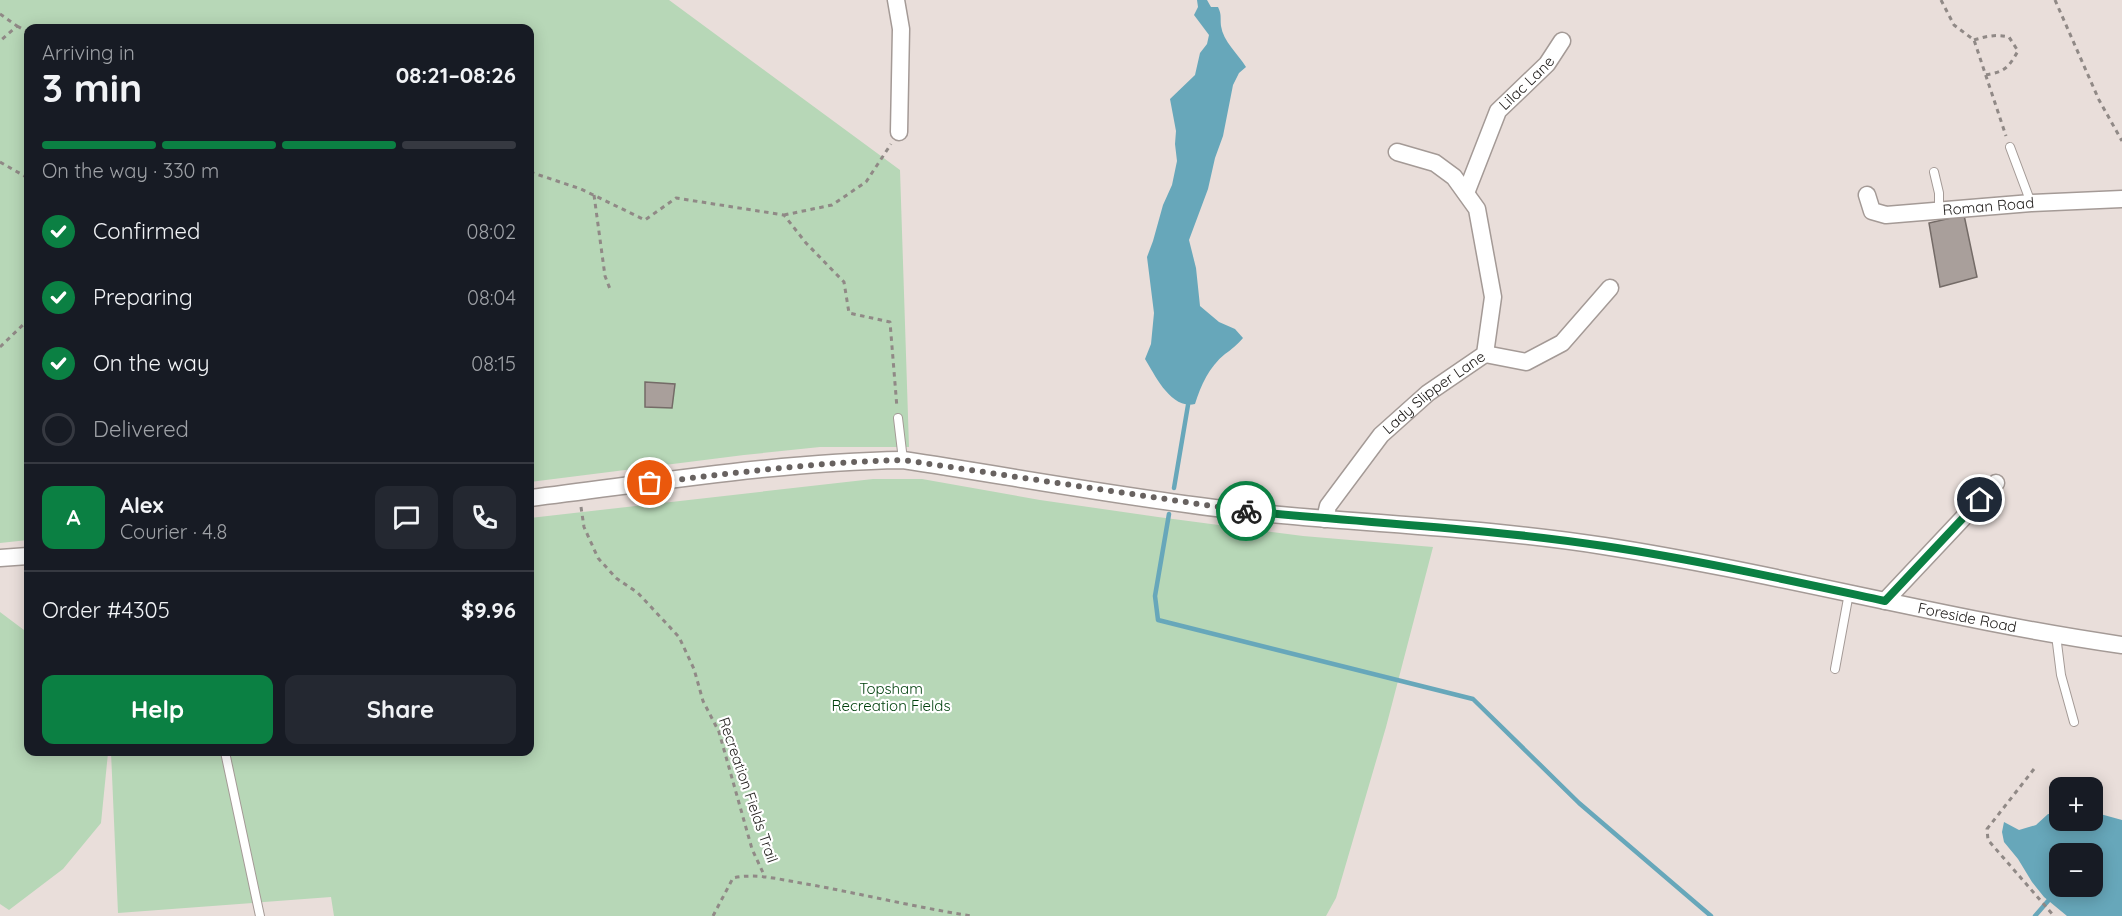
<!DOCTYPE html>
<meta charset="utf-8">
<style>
:root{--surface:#171b24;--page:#242831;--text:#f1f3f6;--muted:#9ea1a6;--line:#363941;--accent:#0b8043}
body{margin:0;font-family:Quicksand,sans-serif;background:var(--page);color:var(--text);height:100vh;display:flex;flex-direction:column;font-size:22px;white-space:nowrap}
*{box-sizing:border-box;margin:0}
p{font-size:20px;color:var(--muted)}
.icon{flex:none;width:33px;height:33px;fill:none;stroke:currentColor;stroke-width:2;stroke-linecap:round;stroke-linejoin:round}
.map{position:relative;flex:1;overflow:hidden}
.side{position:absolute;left:24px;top:24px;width:510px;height:732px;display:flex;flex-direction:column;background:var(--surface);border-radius:12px;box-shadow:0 3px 15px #0003}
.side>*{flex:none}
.fabs{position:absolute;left:2049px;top:777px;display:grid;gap:12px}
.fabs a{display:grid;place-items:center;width:54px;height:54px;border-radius:12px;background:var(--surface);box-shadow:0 3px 15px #0003;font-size:30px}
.pin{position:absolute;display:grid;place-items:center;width:51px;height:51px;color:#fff;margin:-26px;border:3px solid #fff;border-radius:50%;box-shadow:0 2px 6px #0007}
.courier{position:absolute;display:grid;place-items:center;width:60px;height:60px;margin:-30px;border:4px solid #0b8043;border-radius:50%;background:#fff;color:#222;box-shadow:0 2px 8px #0007}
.summary em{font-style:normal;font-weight:700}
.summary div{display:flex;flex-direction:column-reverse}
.summary{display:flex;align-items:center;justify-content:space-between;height:102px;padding:0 18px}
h1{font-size:39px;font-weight:700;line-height:45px}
.bar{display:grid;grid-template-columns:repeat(4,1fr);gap:9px 6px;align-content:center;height:72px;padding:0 18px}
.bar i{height:8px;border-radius:4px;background:var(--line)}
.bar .current{background:var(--accent)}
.bar p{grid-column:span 4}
.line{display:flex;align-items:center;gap:15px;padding:0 18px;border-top:2px solid var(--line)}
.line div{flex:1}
.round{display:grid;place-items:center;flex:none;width:63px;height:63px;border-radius:12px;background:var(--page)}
ol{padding:0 18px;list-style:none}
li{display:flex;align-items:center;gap:18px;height:66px}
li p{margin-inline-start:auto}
li .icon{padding:6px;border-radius:50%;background:var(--accent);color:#fff;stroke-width:4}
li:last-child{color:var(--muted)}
li i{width:33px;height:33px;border:3px solid var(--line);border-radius:50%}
.primary-button{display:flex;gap:12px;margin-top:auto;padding:12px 18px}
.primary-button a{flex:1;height:69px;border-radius:12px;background:var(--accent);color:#fff;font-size:24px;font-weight:700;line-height:69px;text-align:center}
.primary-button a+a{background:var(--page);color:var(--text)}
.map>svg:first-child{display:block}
.green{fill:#b7d7b7}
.water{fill:#67a7ba;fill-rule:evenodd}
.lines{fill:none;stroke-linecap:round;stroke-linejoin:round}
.stream{stroke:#67a7ba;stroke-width:4.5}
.building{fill:#a99f9b;stroke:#746b67;stroke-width:1.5}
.service-casing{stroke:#a49a96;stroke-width:10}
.minor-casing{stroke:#a49a96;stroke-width:19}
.path{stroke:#908986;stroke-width:3;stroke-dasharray:4.5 4.5;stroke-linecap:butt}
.service{stroke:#fff;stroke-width:8}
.minor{stroke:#fff;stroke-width:16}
.done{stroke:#686260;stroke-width:6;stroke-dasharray:0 10.8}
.route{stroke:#0b8043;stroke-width:8}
.labels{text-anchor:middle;stroke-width:4.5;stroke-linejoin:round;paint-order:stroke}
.street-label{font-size:15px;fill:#23201e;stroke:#fff}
.park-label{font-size:15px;fill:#01410d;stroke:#fff}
</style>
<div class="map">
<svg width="2122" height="916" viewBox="0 0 2122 916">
<rect width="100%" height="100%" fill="#e9deda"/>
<!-- green -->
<path class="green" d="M0,0h669l231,170 9,277h-89l-76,8 -214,27v-454h-502v512l-28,3z
M873,479h49l118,21 118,17 145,19 130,11 -47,180 -50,171 -10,18h-992l-3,-19 -213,16 -7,-161h419v-234z
M0,612l28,21v119l80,1 -7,70 -38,46 -54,41 -9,-6z"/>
<!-- water -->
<path class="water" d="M1197,0h10l4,7h7c4,8 2,11 3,19 2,15 17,28 25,41l-7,6 -6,12 -10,51 -8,22 -7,31 -19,51 7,28 4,38 19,16 16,7 8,9c-6,7 -11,11 -18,16 -16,13 -24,31 -30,50 -24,6 -40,-29 -50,-45l6,-15 3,-31 -7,-56 6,-16 10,-36 9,-20 5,-24 -2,-17 1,-13 -6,-32 25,-24 5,-22 7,-9 2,-9 -15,-20 4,-8z
M2093,812l29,8v96h-55l-23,-19 -12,-15 -14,-23 -14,-17 -2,-10 2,-10 15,8 17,-5 12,-11h11l1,6h32zM2060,854h32v32h-32z"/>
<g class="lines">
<!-- stream -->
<path class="stream" d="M1174,488l14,-83
M1169,514l-14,82 3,24 315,79 106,104 132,113
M2035,916l13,-15"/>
</g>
<!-- building -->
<path class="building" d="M1964,215l13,62 -37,10 -11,-64z
M645,382l30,2 -3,24 -27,-1z"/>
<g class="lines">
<!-- service casing -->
<g class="service-casing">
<path id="service" d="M2010,147l21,56
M1934,172l5,21v18
M898,418l5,42
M2056,635l5,40 13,47
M1835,669l14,-76
M225,752l35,164"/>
</g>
<!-- minor casing -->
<g class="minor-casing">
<g id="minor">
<path d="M896,0l5,29 -2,103"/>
<path id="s1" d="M1466,193l32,-82 49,-47 15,-23"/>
<path id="s2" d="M1867,195l5,16 14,4 145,-12 91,-4"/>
<path d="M1485,354l41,8 36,-19 48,-55"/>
<path id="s3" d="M530,498c123,-15 248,-36 373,-38 112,17 224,38 337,51 121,13 244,16 364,35 174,27 344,74 518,99"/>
<path id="s4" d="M1325,519l3,-13 53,-71 47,-42 57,-39 8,-57 -16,-88 -23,-32 -19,-14 -38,-11"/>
<path d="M0,558l28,-2"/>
<path d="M1885,601l111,-118"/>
</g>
</g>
<!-- path -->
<path class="path" d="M1941,0l13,25 20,15 32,96
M2055,0l44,100 23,41
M0,14l17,12 -17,15
M17,26l11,6
M1974,40c13,-4 23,-6 35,-3l9,14c-10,17 -13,21 -33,24
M0,162l28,16
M530,174l3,-1 48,16 64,31 31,-22 108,17 22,28 38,39 5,31 41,9 7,86
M594,195l11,81 5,13
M784,215l48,-10 34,-23 25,-38
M0,347l28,-27
M581,507l3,20 14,31 18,20 22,15 41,44 15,32 9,32 16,31 33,117 13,28
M2034,769l-47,60 1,11 66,76
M713,916l20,-38c22,-5 45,1 68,5 57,10 113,24 171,33"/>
<!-- service -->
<use href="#service" class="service"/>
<!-- minor -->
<use href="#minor" class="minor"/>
</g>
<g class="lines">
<!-- done -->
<path class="done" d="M650,483c84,-10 168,-21 253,-23l343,51"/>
<!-- route -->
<path class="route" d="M1246,511c119,12 239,17 358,35 94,14 188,35 281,55l95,-101"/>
</g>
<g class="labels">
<!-- street labels -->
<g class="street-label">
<text dy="5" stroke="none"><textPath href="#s1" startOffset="128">Lilac Lane</textPath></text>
<text dy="5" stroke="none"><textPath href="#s2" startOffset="134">Roman Road</textPath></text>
<text dy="5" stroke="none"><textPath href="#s4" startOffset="170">Lady Slipper Lane</textPath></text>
<text dy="5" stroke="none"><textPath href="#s3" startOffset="1452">Foreside Road</textPath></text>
<text transform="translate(748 790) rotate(71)" y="5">Recreation Fields Trail</text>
</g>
<!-- park labels -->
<g class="park-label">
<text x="891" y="694">Topsham<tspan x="891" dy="17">Recreation Fields</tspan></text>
</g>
</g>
</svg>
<div class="fabs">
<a>+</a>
<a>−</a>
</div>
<div class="pin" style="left:650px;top:483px;background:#ea580c"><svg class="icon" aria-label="bag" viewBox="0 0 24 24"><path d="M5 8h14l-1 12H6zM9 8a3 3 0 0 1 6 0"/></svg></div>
<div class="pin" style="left:1980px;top:500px;background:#1f2937"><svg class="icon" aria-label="home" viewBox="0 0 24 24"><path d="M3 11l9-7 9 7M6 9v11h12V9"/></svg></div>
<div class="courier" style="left:1246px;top:511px"><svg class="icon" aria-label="bike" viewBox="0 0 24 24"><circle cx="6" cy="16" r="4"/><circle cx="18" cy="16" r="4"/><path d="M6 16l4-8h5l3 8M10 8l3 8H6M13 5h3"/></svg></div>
<section class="side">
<div class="summary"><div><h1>3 min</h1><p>Arriving in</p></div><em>08:21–08:26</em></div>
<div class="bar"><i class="current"></i><i class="current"></i><i class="current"></i><i></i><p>On the way · 330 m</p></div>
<ol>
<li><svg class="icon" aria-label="check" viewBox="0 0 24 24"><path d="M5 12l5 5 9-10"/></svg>Confirmed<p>08:02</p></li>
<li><svg class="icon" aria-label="check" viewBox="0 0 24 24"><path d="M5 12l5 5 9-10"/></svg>Preparing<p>08:04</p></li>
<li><svg class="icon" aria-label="check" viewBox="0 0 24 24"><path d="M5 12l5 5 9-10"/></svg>On the way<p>08:15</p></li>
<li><i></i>Delivered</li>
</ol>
<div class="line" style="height:108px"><b class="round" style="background:var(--accent);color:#fff">A</b><div><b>Alex</b><p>Courier · 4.8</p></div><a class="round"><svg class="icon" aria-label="chat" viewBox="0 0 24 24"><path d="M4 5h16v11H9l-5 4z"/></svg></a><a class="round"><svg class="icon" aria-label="phone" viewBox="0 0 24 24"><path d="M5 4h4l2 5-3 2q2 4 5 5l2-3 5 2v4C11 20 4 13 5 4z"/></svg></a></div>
<div class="line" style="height:78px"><div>Order #4305</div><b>$9.96</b></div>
<div class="primary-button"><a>Help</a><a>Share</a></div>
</section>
</div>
